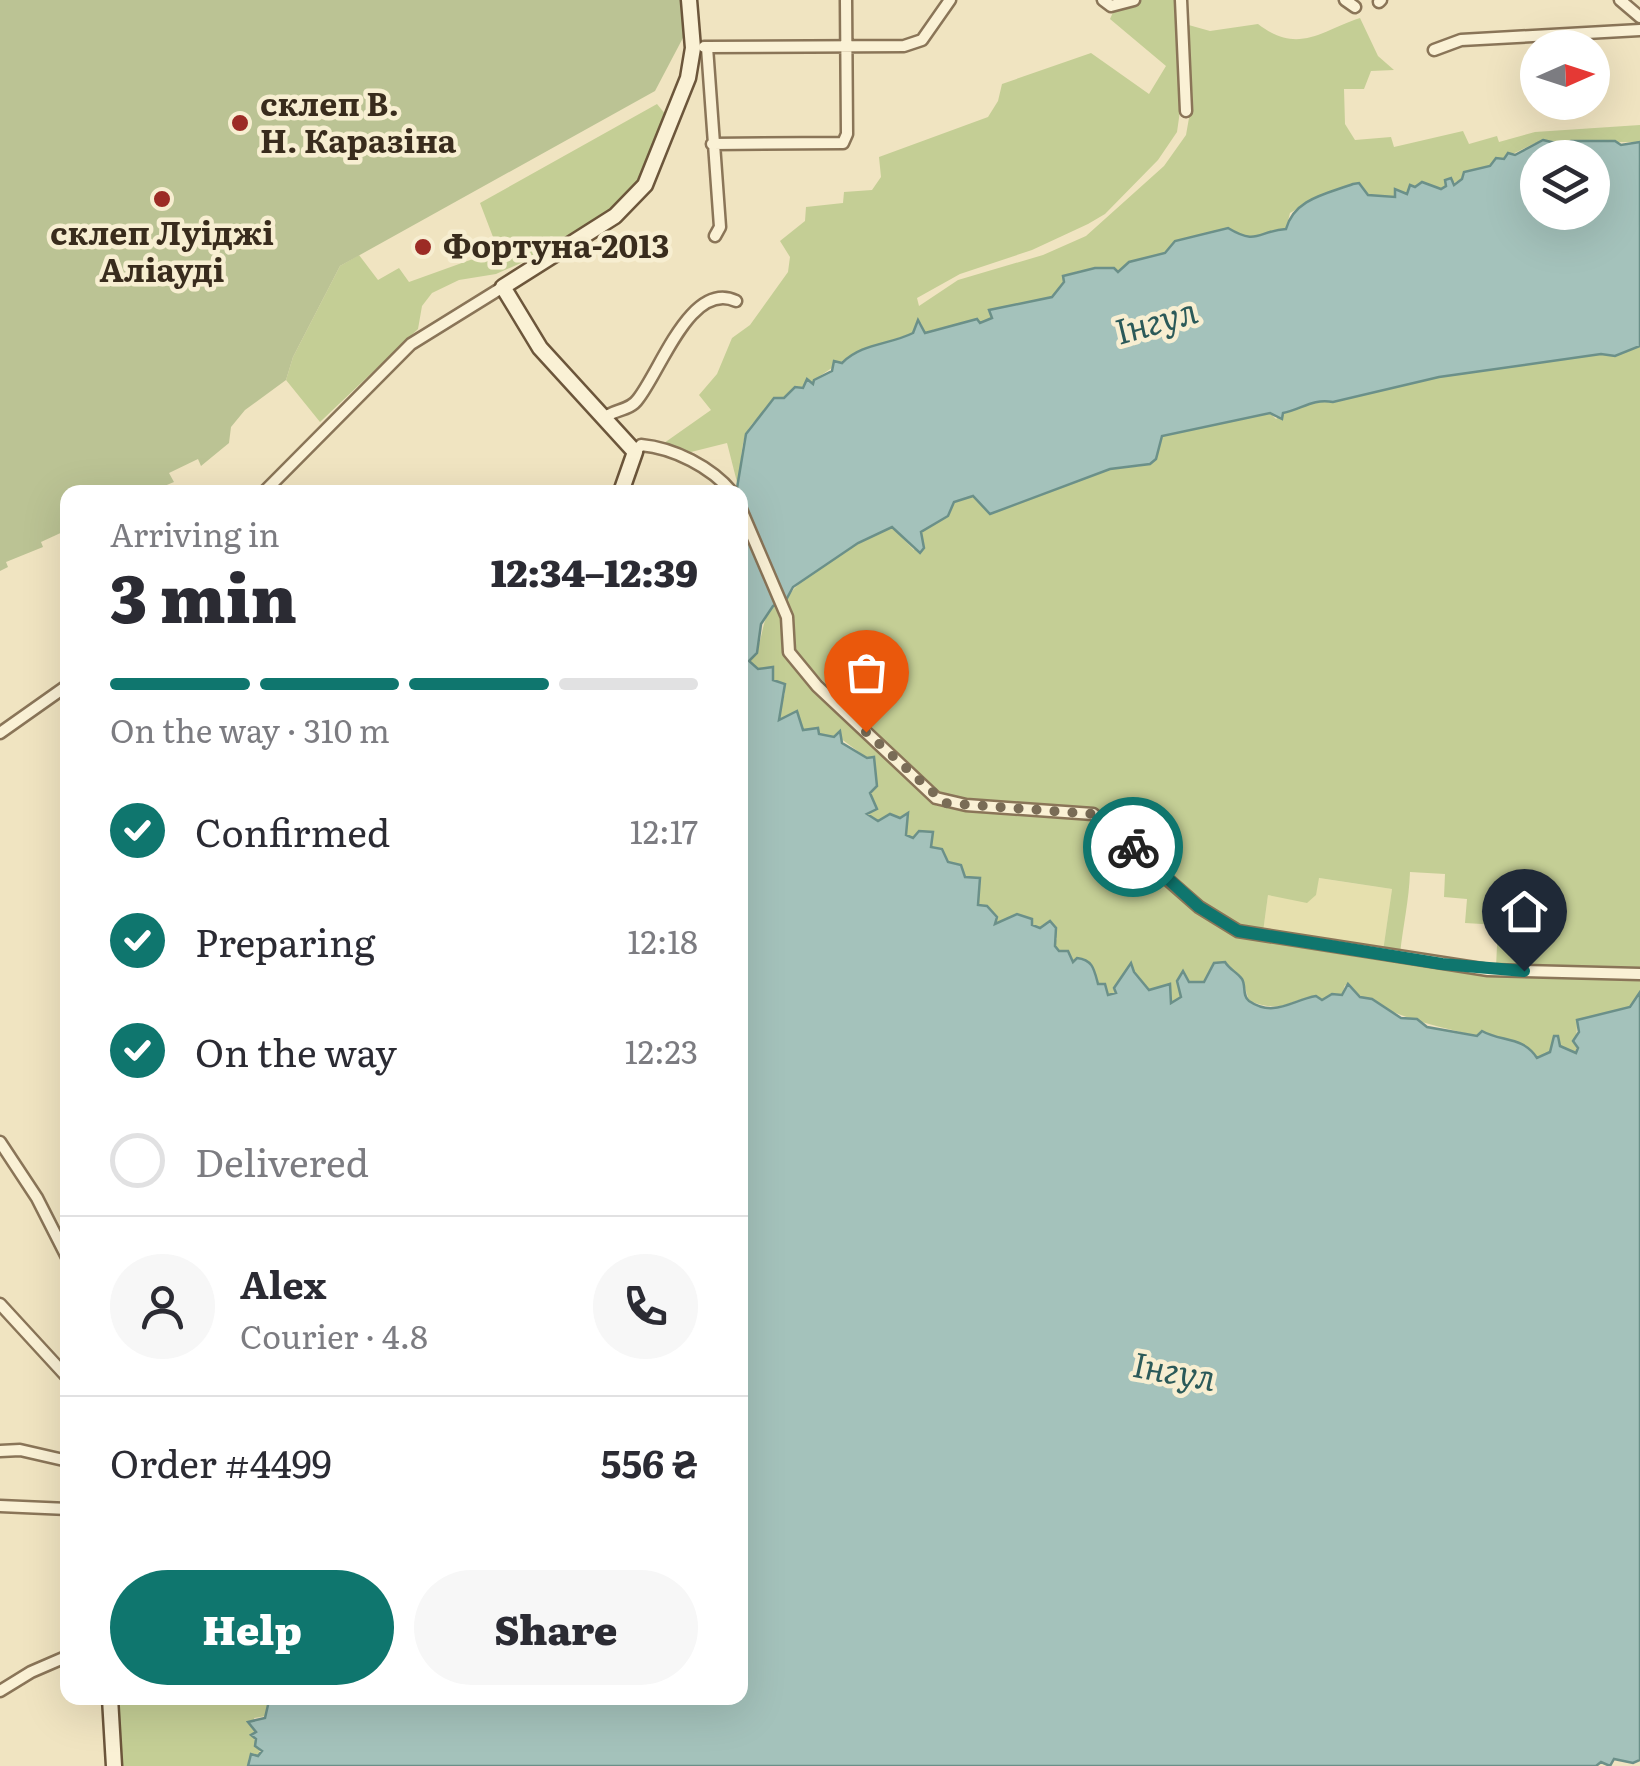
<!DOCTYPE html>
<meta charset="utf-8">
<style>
:root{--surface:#fff;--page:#f7f7f7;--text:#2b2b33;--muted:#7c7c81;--line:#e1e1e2;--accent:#0f766e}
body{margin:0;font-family:Literata,serif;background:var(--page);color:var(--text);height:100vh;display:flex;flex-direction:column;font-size:38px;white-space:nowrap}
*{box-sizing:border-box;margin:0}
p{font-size:32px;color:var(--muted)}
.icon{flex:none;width:55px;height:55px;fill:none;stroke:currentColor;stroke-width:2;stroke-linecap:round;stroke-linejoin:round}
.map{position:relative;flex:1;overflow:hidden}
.sheet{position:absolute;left:60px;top:485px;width:688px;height:1220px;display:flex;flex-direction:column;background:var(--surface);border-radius:20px;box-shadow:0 10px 40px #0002}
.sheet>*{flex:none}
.needle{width:65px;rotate:87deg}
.buttons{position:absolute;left:1520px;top:30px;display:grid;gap:20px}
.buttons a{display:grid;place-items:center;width:90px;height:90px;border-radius:50%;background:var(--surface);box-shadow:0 10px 40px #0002;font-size:50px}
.pin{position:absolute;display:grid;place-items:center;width:85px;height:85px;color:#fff;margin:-102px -42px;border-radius:50% 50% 50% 0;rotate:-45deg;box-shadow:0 0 10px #0007}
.pin .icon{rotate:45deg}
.courier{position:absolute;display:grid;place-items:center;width:100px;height:100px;margin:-50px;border:8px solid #0f766e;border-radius:50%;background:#fff;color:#222;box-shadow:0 2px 12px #0007}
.summary em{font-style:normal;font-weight:800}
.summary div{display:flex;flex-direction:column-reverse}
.summary{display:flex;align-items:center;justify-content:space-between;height:170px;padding:0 50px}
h1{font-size:65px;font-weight:800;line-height:75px}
.bar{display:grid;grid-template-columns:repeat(4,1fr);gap:15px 10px;align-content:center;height:120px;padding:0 50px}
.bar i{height:12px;border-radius:8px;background:var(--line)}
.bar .current{background:var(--accent)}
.bar p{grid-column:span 4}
.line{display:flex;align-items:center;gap:25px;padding:0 50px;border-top:2px solid var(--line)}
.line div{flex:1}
.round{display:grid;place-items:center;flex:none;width:105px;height:105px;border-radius:52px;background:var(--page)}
ol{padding:0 50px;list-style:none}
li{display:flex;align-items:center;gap:30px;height:110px}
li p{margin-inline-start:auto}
li .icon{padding:10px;border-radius:50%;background:var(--accent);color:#fff;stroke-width:4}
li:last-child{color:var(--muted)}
li i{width:55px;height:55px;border:5px solid var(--line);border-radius:50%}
.primary-button{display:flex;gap:20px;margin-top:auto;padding:20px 50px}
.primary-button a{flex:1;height:115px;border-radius:60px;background:var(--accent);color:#fff;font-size:40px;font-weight:800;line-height:115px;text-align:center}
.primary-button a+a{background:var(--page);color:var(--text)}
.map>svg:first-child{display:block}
.farmland{fill:#e6e0ae}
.green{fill:#c4ce95}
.cemetery{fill:#bbc394}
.water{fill:#a4c2bb;stroke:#6b9089;stroke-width:2.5;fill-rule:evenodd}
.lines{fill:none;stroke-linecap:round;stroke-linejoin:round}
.street-casing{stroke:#8a7558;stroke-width:15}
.secondary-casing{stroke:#6c563b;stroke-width:19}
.street{stroke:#faf1d5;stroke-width:10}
.secondary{stroke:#faf1d5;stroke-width:14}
.done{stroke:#796c56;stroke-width:10;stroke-dasharray:0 18}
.route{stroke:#0f766e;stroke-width:12}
.poi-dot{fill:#9c2b25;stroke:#f7eed1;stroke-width:4}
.labels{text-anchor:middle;stroke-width:9;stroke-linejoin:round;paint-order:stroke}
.poi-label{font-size:32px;font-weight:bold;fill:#392c1d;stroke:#f7eed1;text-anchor:start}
.water-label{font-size:35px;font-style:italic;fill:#2b5a59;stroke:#f7eed1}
</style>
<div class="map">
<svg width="1640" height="1766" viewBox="0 0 1640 1766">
<rect width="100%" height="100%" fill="#f0e4c1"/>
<!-- farmland -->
<path class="farmland" d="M1318,878l74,11 -9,62 -120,-19 5,-37z"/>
<!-- green -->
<path class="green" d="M1138,0h39l3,111 -3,21 -19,28 -53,54 -17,10 -56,26 -72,24 -43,24 2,8 39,-26 85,-25 43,-19 78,-70 22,-31 3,-17 -4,-94 25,7 48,-7c40,31 63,7 102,-6l18,38 16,14 -23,1 -7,18h-20l1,35 10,16 36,-3 3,10 69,-16 6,13 28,-8 2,6 36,-10 105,-7v17l-105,1 -94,46 -19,-7 -14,12 -13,-4 1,7 -28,-1 -6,-5 -51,10 -21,12 -4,16c-25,7 -35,13 -58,-1l-53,13 -9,12 -21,5 -27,14 -4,-4 -36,3 -15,6 2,5 -13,15 -62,13 2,8c-21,9 -45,5 -67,15l-4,-10 -4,2 -4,8 -59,20 -40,27 -1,5 -5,-6c-8,17 -46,29 -59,49 -10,15 -7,41 -11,58l-11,-43 -36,9 -34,-4 54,-38 -12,-15 18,-21 15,-36 18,-13 38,-53 2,-15 -10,-16 25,-20 1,-14 37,-4 1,-11 28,-2 9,-13 -2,-20 109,-40 10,-16 4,-17 89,-31 58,41 17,-28 -56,-47 5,-11z
M657,104l9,11 -26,65 -36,37 -58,35 -50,22 -37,6 -27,13 -10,13 -4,23 -98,93 -34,-42 7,-23 47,-91 19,-11 19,25 21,-12 10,14 89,-32 -18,-47z
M1640,346v624l-144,-3 2,-42 -33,-2 2,-24 -23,-2 1,-23 -35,-2c-1,29 -7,53 -10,82l-17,-3 9,-62 -73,-11 -3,17 -9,8 -39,-8 -5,37 -22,-4 -39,-23 -108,-94 -128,-9 -26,-8 -72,-65 -77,-82v-32l-5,-15c17,-30 74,-58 106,-73l22,23 7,-9v-9l27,-16 6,-14 19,-6c38,26 100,-19 139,-28 11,-2 27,1 38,-5 8,-3 8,-19 12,-27l108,-23 6,6c15,-13 36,-21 57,-17l106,-25 162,-23 14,2z
M780,603l6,50 151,153 154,12 106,92 60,28 231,36 152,4v14l-10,15 -53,13 -1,33 -16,-7 -2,-10 -4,1 -4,15 -14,6c-23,-26 -32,-13 -54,-27l-5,5c-50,-12 -92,-21 -132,-51l-3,10 -20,6 -6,-5c-33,5 -29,18 -67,5l-6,-20 -29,-18 -10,19h-16l-6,-10 -5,9 4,16 -10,7 -10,-17 -11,3 -16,-18 -17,21 -9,2 -49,-44 -5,-5 3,-8 -42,-21 -20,7 -18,-19 -3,-27h-9l-10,-15 -7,-1 -6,-13 -12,-2 3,-14 -20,6 -7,-5v-10l-6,-6 -22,3 -12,-8 6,-4 -5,-51 -27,-20 -22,-4 -2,-4 -13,1 -12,-14 -13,2 7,-26 -12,-13 1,-9 -17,-2 -8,-8c16,-16 10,-38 24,-56z
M116,1698h148l4,7 -2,11 -12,2 2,14 -4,2 9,21 -12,2 -1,9h-130z"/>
<!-- cemetery -->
<path class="cemetery" d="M0,0h681l4,34 -30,57 -315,175 -47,91 -7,23 -41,30 -14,17 -2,16 -28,23 -3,-7 -29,14 5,9 -24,10h-82l-1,38 -26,12 2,5 -37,15 2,5 -8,4z"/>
<!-- water -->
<path class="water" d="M1543,140l21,5 7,-4h44l6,4 19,-3v204l-25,10 -14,-2 -162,23 -106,25c-21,-4 -32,8 -50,11l-1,6 -12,-6 -108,23 -6,23 -6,5 -40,5 -120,45 -17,-18 -19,6 -6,14 -27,16 3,16 -4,5 -28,-26 -34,16 -65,44 -7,13 -13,6 -12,18 -4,29 -8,8 9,8 15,-2v13l12,4 -6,36 18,-9 6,19 15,-2 1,6 15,3 6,-6 2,12 25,15 7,-1 3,29 -7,7 7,16 -10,5 11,7 12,-7 10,4 8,-5 -2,22 7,3 6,-7 14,1 -2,15 11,2 6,13 13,3 4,12 15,1 -2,27 9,1 10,11 -2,7 22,-10 15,5v6l8,3 10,-7 6,7 -1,18 4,5h9l5,11 4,-4c16,2 17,11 21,26h7l3,11 8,-2 -2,-5 17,-25 3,9 15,18 21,-6 1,19 10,-6 -4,-16 6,-10 6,11h15l10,-19 11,-1c5,8 12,10 17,17 4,6 0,17 7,22 25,17 43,-1 67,-5l6,4 10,-6 10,1 6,-11 12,13 12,2 29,19 16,1 10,8 50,9 5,-5c19,11 41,5 55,27l13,-6 4,-16h4l2,10 16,7 2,-5 -5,-7 6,-9 -2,-12 53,-13 10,-15v768l-7,3 -19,-4 -4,7 -9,-4 -5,4h-1348l3,-12 7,2 4,-5 -7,-5 1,-7 -5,-4 5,-3 -8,-10 17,-4 3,-13 -4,-7h-9h485v-1206l-3,-4 9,-54 28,-36h10l11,-11 8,1 4,-9 6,5 1,-4 18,-9 2,-10 8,2c20,-20 47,-18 71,-30l5,-13 7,13 52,-14 3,4 12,-5 -3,-8 63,-13 12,-15 -1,-6 32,-8h19l4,4 11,-10 36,-9 10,-12 53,-13c30,18 29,3 58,1 8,-30 40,-35 67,-45l6,-1 9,12 27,2v-8l12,5 3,-9 5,2 7,-5 19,7 5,-3 -1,-6 6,-2 3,7 8,-6 2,-7 26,-6 6,-8 8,1 4,-6 7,2zM1538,158h54v54h-54z"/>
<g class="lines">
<!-- street casing -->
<g class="street-casing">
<path id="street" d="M1103,0l8,6 23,-6
M1181,0l5,111
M1345,0l10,7
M1620,0l20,17
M1379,2l2,-2
M704,47h3l13,180 -5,9
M707,47l197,-1 18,-6 28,-40
M1434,50l27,-10 179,-10
M712,144l131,-1 4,-9 -1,-134
M604,418c10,-9 26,-7 34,-19 23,-29 53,-119 98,-98
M635,452l6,-7c33,3 70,22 91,47
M264,492l147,-148 92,-57
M740,507l47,110 2,35 28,34 119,112 30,7 127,9 106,93 39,24 250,39 152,4
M0,733l68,-48
M0,1142l37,56 31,61
M0,1304l68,74
M0,1451l20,-1 48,11
M0,1506l68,3
M0,1691l31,-19 37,-16"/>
</g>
<!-- secondary casing -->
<g class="secondary-casing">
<path id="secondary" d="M621,492l14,-40 -95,-104 -37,-61 112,-71 30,-31 43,-107 5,-30 -4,-48
M110,1698l4,68"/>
</g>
<!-- street -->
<use href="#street" class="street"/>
<!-- secondary -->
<use href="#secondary" class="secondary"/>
</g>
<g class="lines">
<!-- done -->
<path class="done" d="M866,732l79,71 148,11 40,33"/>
<!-- route -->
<path class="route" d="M1133,847l66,60 39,24 204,33 82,7"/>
</g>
<!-- markers -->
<g class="poi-dot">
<circle cx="240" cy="123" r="10"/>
<circle cx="162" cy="199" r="10"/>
<circle cx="423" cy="247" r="10"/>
</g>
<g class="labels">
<!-- poi labels -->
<g class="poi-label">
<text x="260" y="116">склеп В.<tspan x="260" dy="37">Н. Каразіна</tspan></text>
<text x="162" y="245" text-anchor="middle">склеп Луіджі<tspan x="162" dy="37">Аліауді</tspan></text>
<text x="443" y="258">Фортуна-2013</text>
</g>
<!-- water labels -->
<g class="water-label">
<text transform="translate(1156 322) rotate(-16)" y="12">Інгул</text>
<text transform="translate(1174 1372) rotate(10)" y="12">Інгул</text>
</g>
</g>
</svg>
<div class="buttons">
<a><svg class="needle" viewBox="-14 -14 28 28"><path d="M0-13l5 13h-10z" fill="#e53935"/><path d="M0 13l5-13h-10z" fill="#7c7c81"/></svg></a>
<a><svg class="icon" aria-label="layers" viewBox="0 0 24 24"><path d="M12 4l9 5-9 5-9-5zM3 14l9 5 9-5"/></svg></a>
</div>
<div class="pin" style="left:866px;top:732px;background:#ea580c"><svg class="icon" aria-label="bag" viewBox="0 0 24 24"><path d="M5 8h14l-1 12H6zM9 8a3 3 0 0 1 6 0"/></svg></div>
<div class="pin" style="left:1524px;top:971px;background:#1f2937"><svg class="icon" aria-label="home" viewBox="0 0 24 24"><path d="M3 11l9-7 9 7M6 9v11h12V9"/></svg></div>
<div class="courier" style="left:1133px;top:847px"><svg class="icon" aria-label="bike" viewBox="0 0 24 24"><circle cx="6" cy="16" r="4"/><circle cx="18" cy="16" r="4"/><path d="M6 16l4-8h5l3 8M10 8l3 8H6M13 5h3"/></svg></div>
<section class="sheet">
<div class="summary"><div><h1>3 min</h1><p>Arriving in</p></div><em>12:34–12:39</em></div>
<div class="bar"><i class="current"></i><i class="current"></i><i class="current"></i><i></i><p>On the way · 310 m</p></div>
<ol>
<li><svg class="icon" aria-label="check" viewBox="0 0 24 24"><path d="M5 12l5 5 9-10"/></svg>Confirmed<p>12:17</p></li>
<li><svg class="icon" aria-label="check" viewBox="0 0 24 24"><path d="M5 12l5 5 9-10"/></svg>Preparing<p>12:18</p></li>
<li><svg class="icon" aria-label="check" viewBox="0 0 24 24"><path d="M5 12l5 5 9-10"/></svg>On the way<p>12:23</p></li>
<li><i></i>Delivered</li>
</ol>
<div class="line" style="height:180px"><a class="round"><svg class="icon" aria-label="person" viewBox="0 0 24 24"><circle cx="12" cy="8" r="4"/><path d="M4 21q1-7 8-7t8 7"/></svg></a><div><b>Alex</b><p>Courier · 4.8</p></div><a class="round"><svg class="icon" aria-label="phone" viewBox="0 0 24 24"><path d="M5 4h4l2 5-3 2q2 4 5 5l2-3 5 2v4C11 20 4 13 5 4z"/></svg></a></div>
<div class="line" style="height:130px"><div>Order #4499</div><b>556 ₴</b></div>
<div class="primary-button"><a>Help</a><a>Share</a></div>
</section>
</div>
